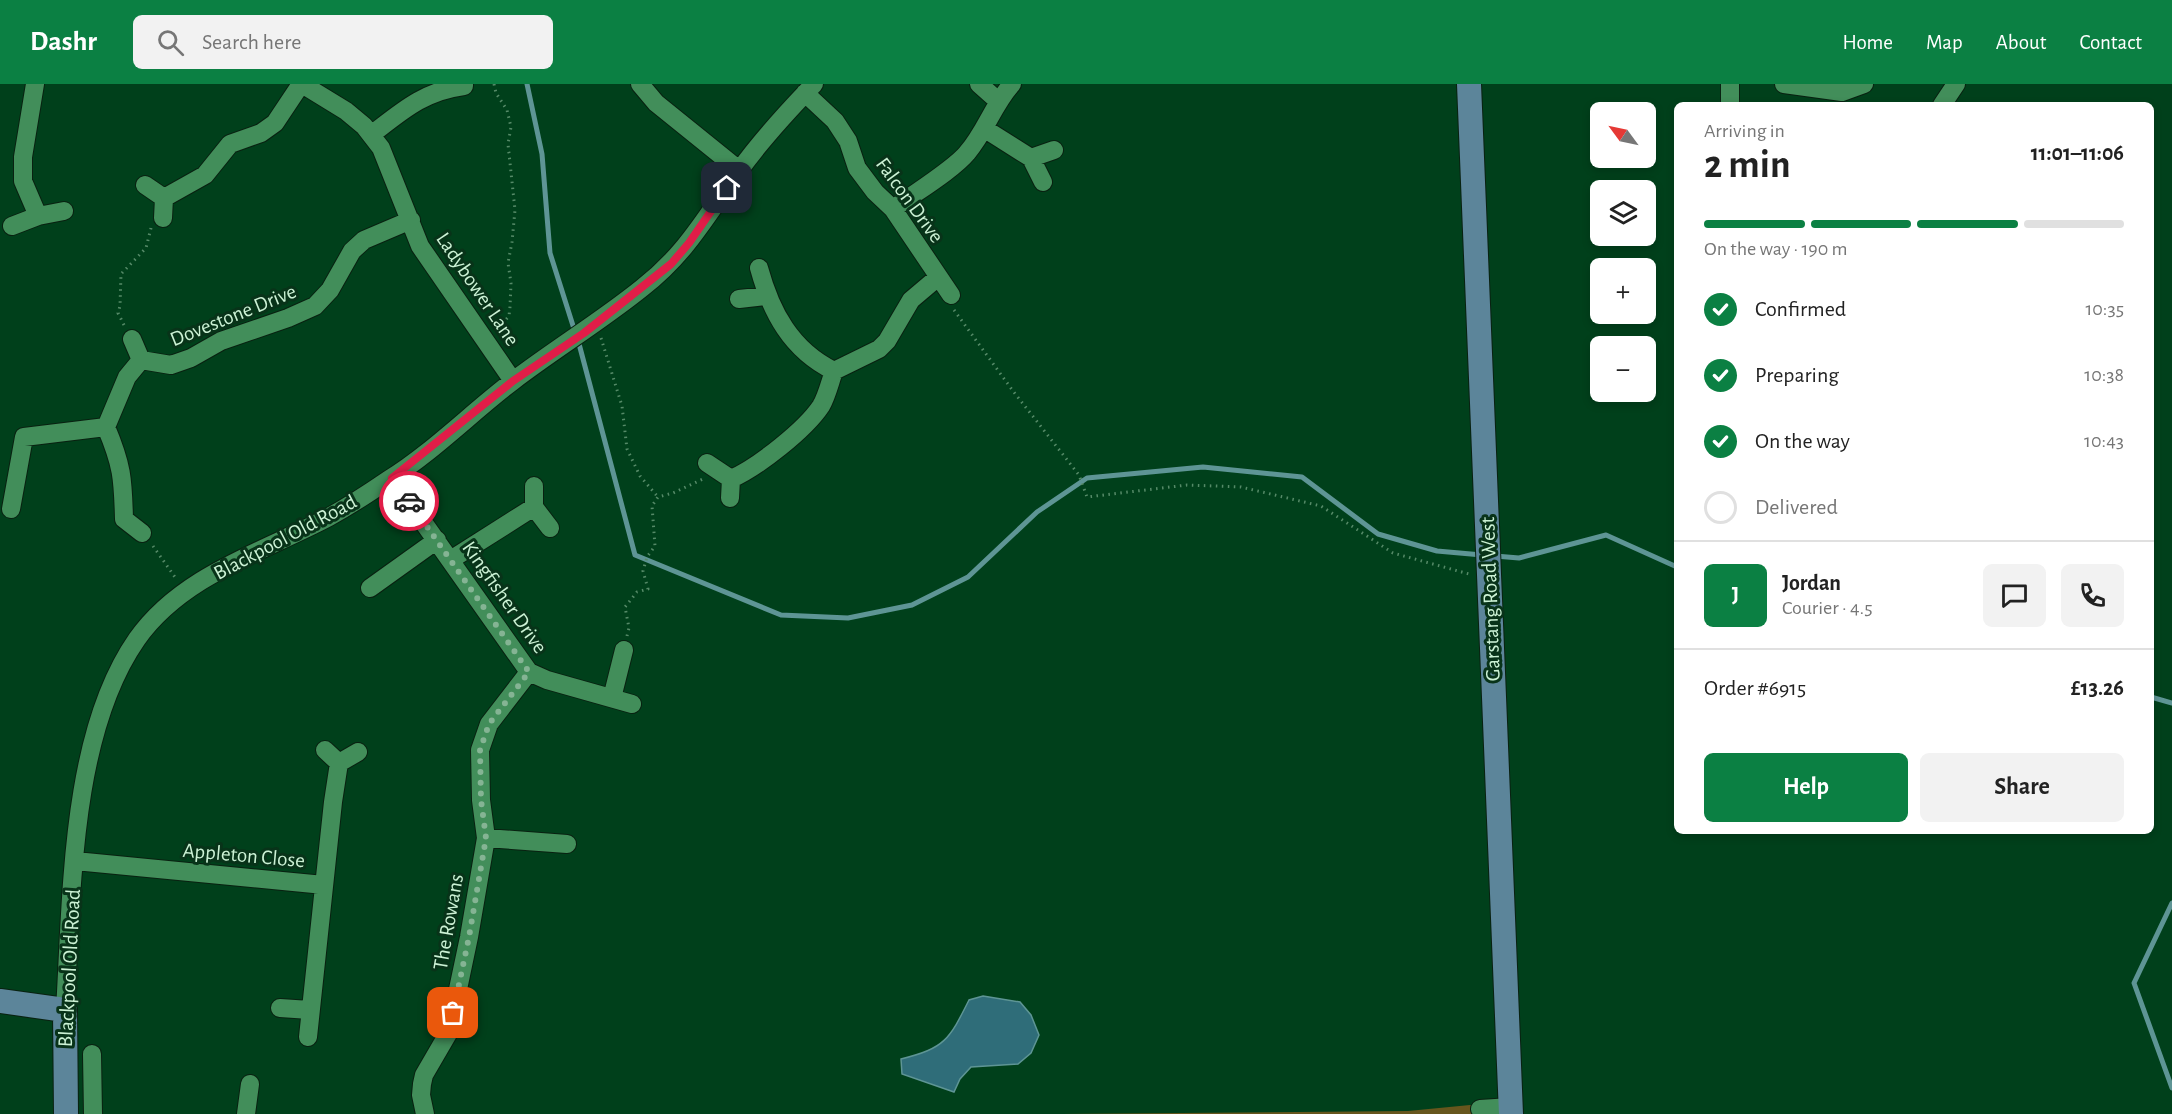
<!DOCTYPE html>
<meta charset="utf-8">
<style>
:root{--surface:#fff;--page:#f2f2f2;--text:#222;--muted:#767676;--line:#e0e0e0;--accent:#0b8043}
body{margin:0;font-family:"Alegreya Sans",sans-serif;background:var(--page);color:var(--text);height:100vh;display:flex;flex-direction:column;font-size:22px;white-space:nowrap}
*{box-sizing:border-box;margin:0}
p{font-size:20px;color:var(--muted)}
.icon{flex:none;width:33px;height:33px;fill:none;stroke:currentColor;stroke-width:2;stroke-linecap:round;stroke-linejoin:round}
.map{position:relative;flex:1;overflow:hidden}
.sheet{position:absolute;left:1674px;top:18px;width:480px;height:732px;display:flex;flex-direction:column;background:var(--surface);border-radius:9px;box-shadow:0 3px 9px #0003}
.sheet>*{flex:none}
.needle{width:39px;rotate:303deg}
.buttons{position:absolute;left:1590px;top:18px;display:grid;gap:12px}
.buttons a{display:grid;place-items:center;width:66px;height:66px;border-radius:9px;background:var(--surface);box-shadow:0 3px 9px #0003;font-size:30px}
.pin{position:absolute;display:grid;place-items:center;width:51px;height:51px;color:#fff;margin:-26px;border-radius:12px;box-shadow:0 3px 9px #0006}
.courier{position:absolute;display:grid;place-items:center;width:60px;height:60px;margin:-30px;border:4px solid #e11d48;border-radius:50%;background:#fff;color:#222;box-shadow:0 2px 8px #0007}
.head em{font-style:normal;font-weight:700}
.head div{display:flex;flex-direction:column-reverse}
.head{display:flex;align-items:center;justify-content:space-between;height:102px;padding:0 30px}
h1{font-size:39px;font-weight:700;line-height:45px}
.bar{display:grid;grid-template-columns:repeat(4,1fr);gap:9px 6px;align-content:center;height:72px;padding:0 30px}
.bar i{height:8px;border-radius:4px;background:var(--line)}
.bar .current{background:var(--accent)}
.bar p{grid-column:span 4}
.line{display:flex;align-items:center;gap:15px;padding:0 30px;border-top:2px solid var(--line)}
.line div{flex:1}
.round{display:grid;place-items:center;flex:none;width:63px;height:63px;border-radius:9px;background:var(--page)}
ol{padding:0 30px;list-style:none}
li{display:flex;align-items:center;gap:18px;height:66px}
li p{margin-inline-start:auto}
li .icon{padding:6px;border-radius:50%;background:var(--accent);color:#fff;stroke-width:4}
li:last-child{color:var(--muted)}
li i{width:33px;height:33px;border:3px solid var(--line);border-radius:50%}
.cta{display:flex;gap:12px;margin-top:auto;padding:12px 30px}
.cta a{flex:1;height:69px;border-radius:9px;background:var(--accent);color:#fff;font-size:24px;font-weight:700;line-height:69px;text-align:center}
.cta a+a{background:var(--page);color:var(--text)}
header{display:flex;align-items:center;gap:36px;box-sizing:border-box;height:84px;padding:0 30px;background:var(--accent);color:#fff}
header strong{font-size:28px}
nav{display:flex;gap:33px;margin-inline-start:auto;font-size:21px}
.search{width:420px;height:54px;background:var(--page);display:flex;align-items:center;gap:15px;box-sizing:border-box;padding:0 21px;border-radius:9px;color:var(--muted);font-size:22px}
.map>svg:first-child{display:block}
.green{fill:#67561d}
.water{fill:#2f6d79;stroke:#5e9595;stroke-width:1.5}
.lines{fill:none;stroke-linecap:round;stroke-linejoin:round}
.stream{stroke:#5e9595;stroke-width:5}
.minor-casing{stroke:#092111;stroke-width:20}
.major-casing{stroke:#092111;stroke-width:26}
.path{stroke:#558a68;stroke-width:3;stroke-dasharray:1.5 4.5;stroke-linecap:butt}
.minor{stroke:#428e5a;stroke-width:18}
.major{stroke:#5c859a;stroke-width:24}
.done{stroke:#85b494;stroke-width:6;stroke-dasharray:0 10.8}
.route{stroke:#e11d48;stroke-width:8}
.labels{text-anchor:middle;stroke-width:6;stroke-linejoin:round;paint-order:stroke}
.street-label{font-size:21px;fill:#ccf2d5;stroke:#083319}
</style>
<header>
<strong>Dashr</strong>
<div class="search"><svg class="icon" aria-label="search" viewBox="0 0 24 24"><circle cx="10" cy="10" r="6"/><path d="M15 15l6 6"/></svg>Search here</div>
<nav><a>Home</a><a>Map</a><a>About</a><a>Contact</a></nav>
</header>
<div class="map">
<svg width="2172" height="1030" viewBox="0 0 2172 1030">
<rect width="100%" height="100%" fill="#00401b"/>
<!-- green -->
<path class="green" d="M1470,1021l5,1 9,8h-423l347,-3z"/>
<!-- water -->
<path class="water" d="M983,912l37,6 11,13 8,20 -8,18 -13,11 -47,3 -11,12 -6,13 -52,-18 -1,-15c44,-11 48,-19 68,-59z"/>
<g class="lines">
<!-- stream -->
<path class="stream" d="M527,0l15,70 8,99 25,79
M578,256l57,215 146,60 67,3 64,-13 56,-28 69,-65 50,-34 116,-11 99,10 76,57 59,17 45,4
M1495,472l24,2 87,-23 71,32
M2151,613l21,6
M2172,819l-38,80 38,105"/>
<!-- minor casing -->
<g class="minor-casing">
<path id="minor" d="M302,0l44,27 18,15 17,22 39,98 93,135
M640,0l16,19 83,67
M979,0l18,16
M1730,0v21
M1784,0l58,8 22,-8
M805,9l30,28 13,20 9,27 18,24 18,17 58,86
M1942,21l14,-21
M985,45l46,29 12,24
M371,51c31,-24 53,-44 93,-49v-2
M1031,74l23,-8
M145,101l19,13 41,-23 25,-31 31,-11 14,-10 26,-39
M893,125c20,-15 60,-39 74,-56 19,-22 26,-48 45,-69
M38,132l26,-5
M163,134l1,-20
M12,142l26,-10 -15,-35v-24l12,-73
M759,184c12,44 32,82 75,103
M739,215l28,-3
M132,255l9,21
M106,343l21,-50 14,-17 30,5 20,-7 30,-17 67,-23 27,-12 15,-16 22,-39 12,-11 47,-20
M106,343c16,38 17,51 18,92l18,14
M707,379l24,16c27,-12 74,-49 90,-73 6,-10 9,-24 13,-35l45,-22 8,-8 24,-41 26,-22
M392,394l137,194 18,8 85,24
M534,402v21
M730,414l1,-19
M11,425l13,-72 82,-10
M452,475l82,-52 16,21
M370,504l67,-48
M612,614l12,-48
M325,666l14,13
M486,754l81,6
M75,777l249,24
M280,924l30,2
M65,926c7,-114 5,-275 72,-371 45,-64 126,-87 192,-122 20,-11 40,-24 59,-37 45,-28 83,-67 125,-99 42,-32 88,-60 129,-93 45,-35 64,-72 97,-117 22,-31 48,-59 75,-87
M308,953l25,-235 6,-39 19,-11
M92,970l1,60
M1480,1025l31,-2
M246,1030l4,-30
M425,1030l-4,-19 1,-11 2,-9 25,-43 20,-95 17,-99 -5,-38 -1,-50 9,-26 40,-52"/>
</g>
<!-- major casing -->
<g class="major-casing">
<path id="major" d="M1469,0l42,1030
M0,917l65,9 1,104"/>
</g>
<!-- path -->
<path class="path" d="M494,0l2,9 11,17 4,17 -3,17 7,66 -3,32 -4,21 3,20 -1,24 -1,9 -12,14
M954,226l59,81 66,84 8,22 100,-12 54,2 80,19 72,47 76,21
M124,241l-6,-12 2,-7 1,-32 25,-26 5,-20
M601,254l21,68 5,43 13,27 18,21
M153,462l24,34
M627,552l2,-8 -4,-21 12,-15 11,-3 -5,-18 4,-14 8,-11 -3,-40 6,-9 15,-4 30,-14"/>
<!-- minor -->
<use href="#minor" class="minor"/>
<!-- major -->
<use href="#major" class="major"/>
</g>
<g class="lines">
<!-- done -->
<path class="done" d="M409,417l120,171 -40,52 -9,26 1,50 5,38 -17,99 -16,76"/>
<!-- route -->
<path class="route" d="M409,417l-17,-23 121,-97 71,-48 87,-69 18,-21 38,-55"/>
</g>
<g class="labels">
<!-- street labels -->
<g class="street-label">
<text transform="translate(910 116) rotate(54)" y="7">Falcon Drive</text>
<text transform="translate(478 205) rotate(56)" y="7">Ladybower Lane</text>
<text transform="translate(233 231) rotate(-22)" y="7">Dovestone Drive</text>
<text transform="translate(285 453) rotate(-28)" y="7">Blackpool Old Road</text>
<text transform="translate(505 513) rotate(55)" y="7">Kingfisher Drive</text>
<text transform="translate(1490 515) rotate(-92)" y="7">Garstang Road West</text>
<text transform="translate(244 771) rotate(5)" y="7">Appleton Close</text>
<text transform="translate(448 838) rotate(-80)" y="7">The Rowans</text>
<text transform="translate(69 884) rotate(-87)" y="7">Blackpool Old Road</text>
</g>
</g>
</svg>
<div class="buttons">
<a><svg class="needle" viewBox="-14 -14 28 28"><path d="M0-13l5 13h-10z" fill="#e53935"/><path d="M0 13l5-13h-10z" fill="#767676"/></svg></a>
<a><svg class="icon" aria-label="layers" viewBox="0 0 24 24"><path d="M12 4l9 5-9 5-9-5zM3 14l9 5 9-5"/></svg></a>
<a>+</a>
<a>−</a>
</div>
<div class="pin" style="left:453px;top:929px;background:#ea580c"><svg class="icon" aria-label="bag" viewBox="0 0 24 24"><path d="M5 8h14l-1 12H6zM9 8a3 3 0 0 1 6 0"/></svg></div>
<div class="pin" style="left:727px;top:104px;background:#1f2937"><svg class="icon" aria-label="home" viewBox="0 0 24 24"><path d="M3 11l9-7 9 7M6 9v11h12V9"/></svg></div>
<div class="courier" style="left:409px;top:417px"><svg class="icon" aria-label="car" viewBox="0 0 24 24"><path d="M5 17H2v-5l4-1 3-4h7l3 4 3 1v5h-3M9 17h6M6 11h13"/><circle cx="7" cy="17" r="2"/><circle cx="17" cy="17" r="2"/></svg></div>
<section class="sheet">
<div class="head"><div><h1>2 min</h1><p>Arriving in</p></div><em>11:01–11:06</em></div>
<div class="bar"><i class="current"></i><i class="current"></i><i class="current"></i><i></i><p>On the way · 190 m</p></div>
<ol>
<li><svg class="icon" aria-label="check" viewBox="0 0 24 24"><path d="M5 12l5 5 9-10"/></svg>Confirmed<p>10:35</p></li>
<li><svg class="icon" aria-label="check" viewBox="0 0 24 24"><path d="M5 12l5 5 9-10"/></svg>Preparing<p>10:38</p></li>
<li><svg class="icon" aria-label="check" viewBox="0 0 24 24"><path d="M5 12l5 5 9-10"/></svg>On the way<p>10:43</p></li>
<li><i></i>Delivered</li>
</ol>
<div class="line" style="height:108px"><b class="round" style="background:var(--accent);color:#fff">J</b><div><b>Jordan</b><p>Courier · 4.5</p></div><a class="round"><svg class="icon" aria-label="chat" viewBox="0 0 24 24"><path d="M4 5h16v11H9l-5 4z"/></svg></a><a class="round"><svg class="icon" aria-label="phone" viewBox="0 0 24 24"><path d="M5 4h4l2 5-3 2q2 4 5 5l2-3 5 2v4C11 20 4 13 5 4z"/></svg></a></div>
<div class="line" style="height:78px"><div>Order #6915</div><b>£13.26</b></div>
<div class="cta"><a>Help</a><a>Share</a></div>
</section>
</div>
